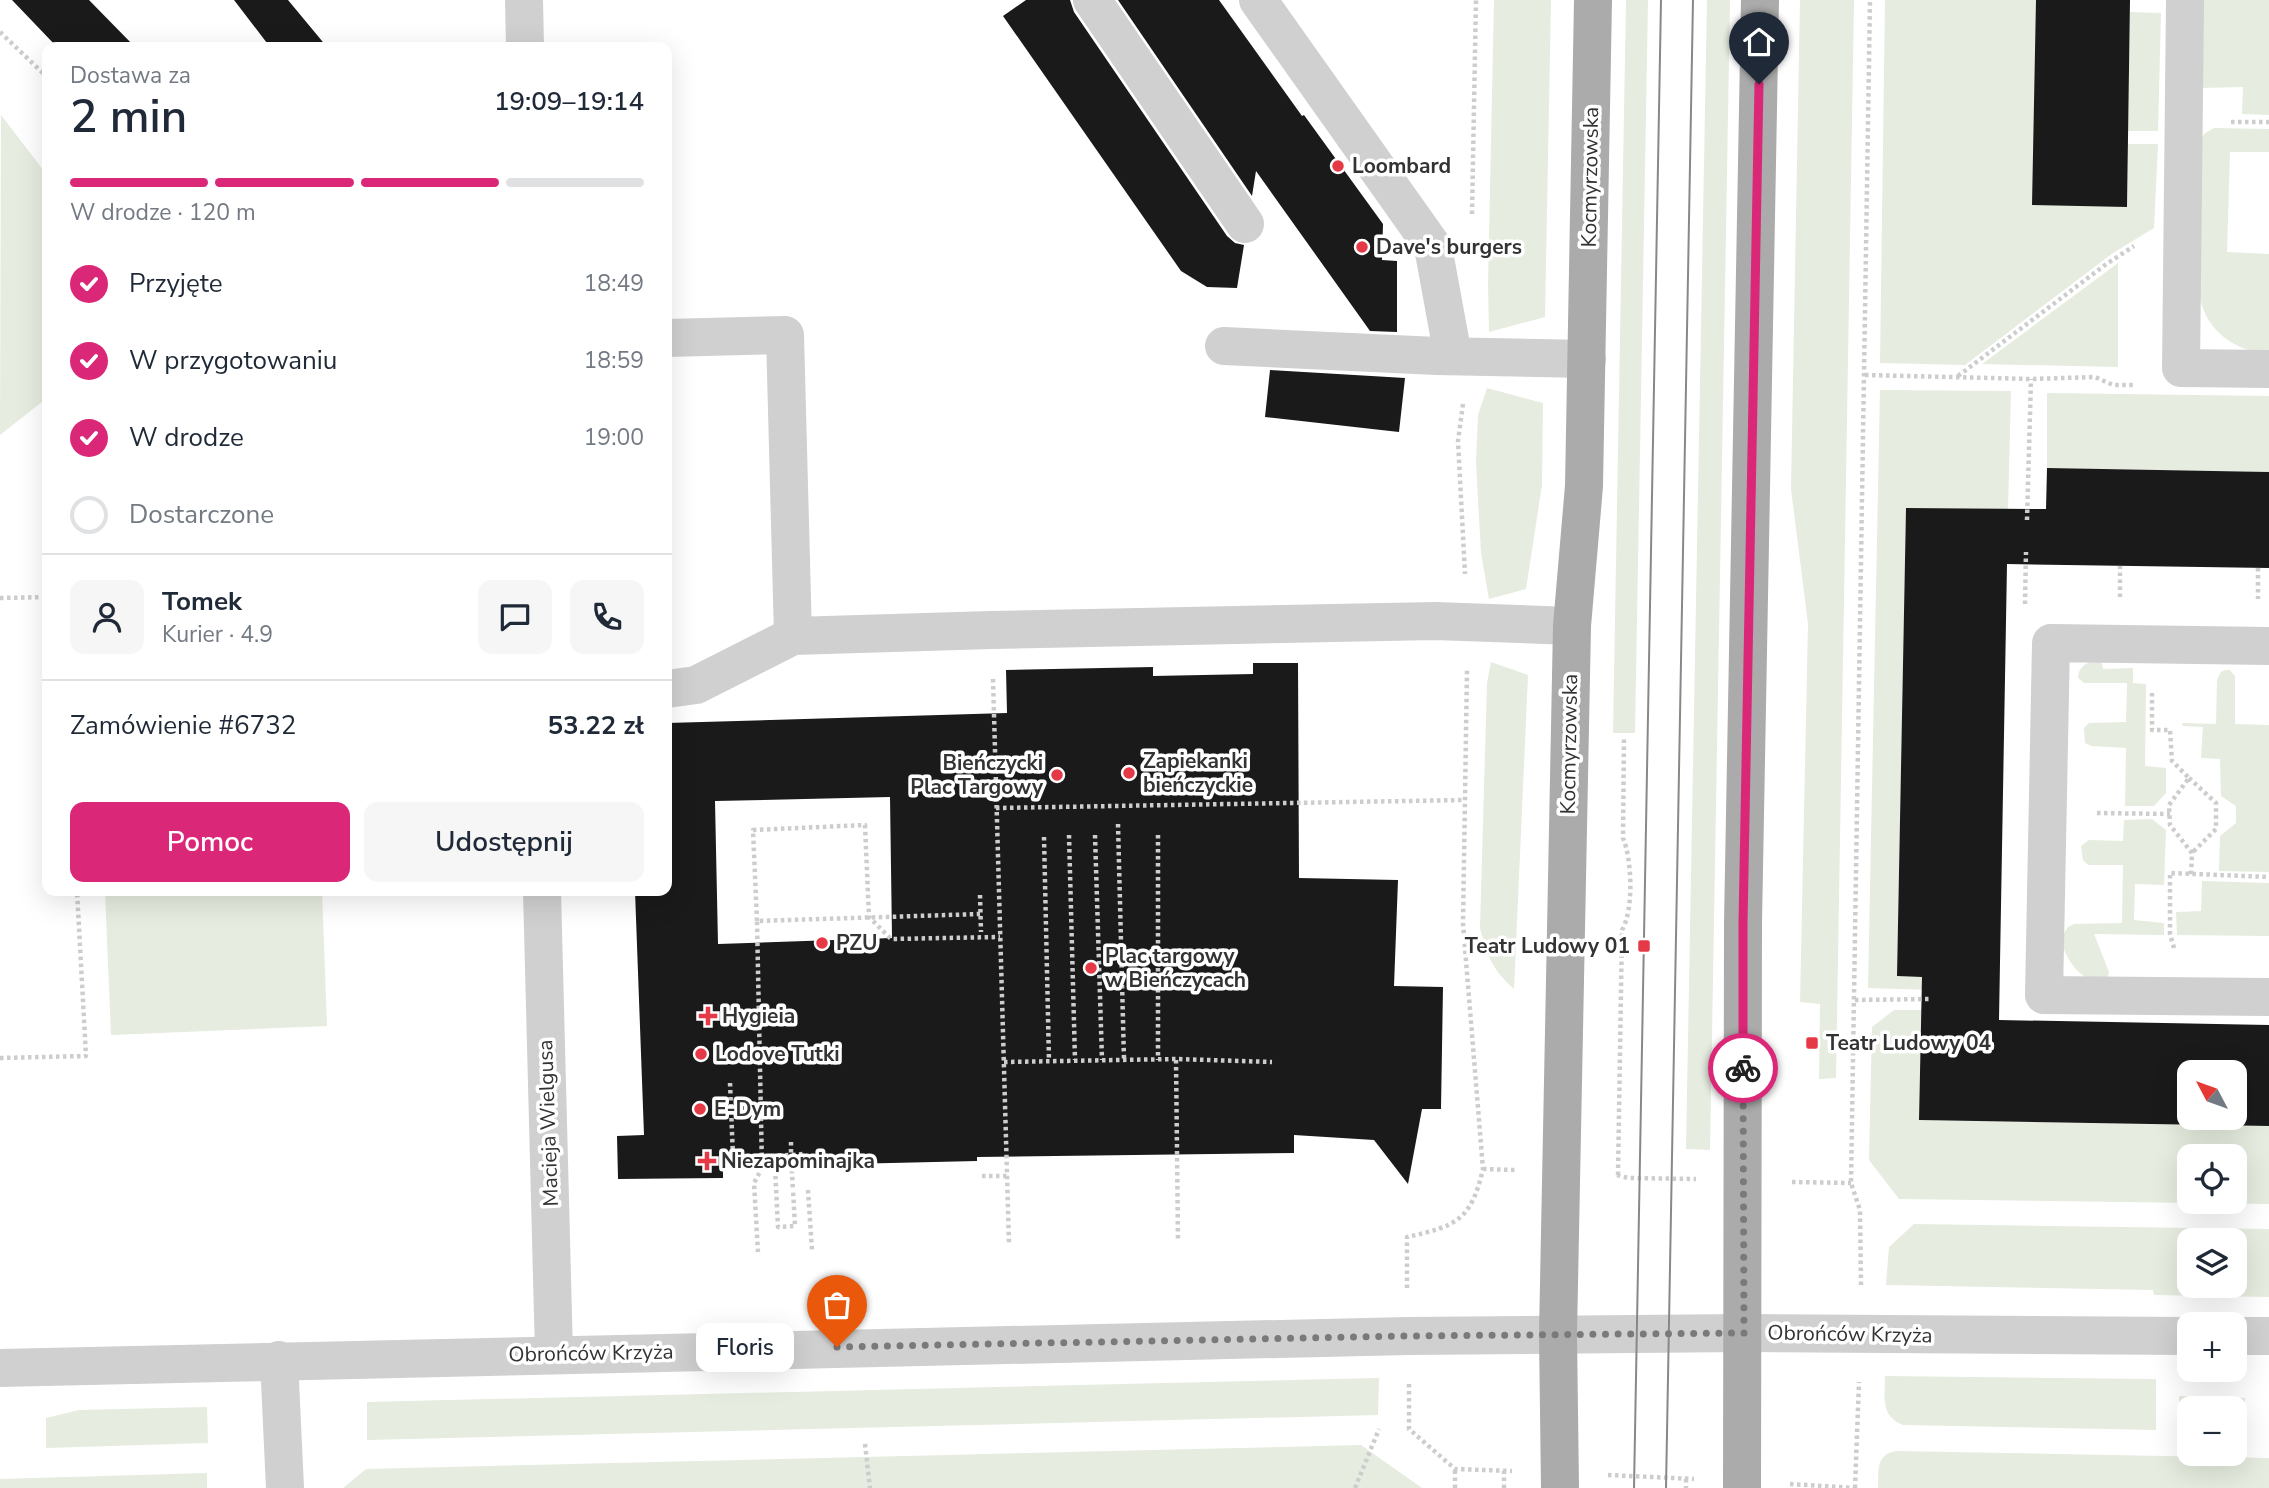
<!DOCTYPE html>
<html lang="pl">
<meta charset="utf-8">
<style>
:root{--surface:#fff;--page:#f6f6f7;--text:#1f2937;--muted:#747a83;--line:#e0e1e3;--accent:#db2777}
body{margin:0;font-family:"Nunito Sans",sans-serif;background:var(--page);color:var(--text);height:100vh;display:flex;flex-direction:column;font-size:26px;white-space:nowrap}
*{box-sizing:border-box;margin:0}
p{font-size:23px;color:var(--muted)}
.icon{flex:none;width:38px;height:38px;fill:none;stroke:currentColor;stroke-width:2;stroke-linecap:round;stroke-linejoin:round}
.map{position:relative;flex:1;overflow:hidden}
.sheet{position:absolute;left:42px;top:42px;width:630px;height:854px;display:flex;flex-direction:column;background:var(--surface);border-radius:14px;box-shadow:0 7px 28px #0002}
.sheet>*{flex:none}
.needle{width:46px;rotate:311deg}
.tools{position:absolute;left:2177px;top:1060px;display:grid;gap:14px}
.tools a{display:grid;place-items:center;width:70px;height:70px;border-radius:14px;background:var(--surface);box-shadow:0 7px 28px #0002;font-size:35px}
.pin{position:absolute;display:grid;place-items:center;width:60px;height:60px;color:#fff;margin:-72px -30px;border-radius:50% 50% 50% 0;rotate:-45deg;box-shadow:0 0 7px #0007}
.pin .icon{rotate:45deg}
.courier{position:absolute;display:grid;place-items:center;width:70px;height:70px;margin:-35px;border:5px solid #db2777;border-radius:50%;background:#fff;color:#222;box-shadow:0 2px 9px #0007}
.bubble{position:absolute;height:49px;border-radius:14px;background:var(--surface);box-shadow:0 7px 28px #0002;font-size:23px;font-weight:600;line-height:49px;text-align:center}
.summary em{font-style:normal;font-weight:600}
.summary div{display:flex;flex-direction:column-reverse}
.summary{display:flex;align-items:center;justify-content:space-between;height:119px;padding:0 28px}
h1{font-size:46px;font-weight:600;line-height:52px}
.bar{display:grid;grid-template-columns:repeat(4,1fr);gap:10px 7px;align-content:center;height:84px;padding:0 28px}
.bar i{height:9px;border-radius:5px;background:var(--line)}
.bar .on{background:var(--accent)}
.bar p{grid-column:span 4}
.line{display:flex;align-items:center;gap:18px;padding:0 28px;border-top:2px solid var(--line)}
.line div{flex:1}
.round{display:grid;place-items:center;flex:none;width:74px;height:74px;border-radius:14px;background:var(--page)}
ol{padding:0 28px;list-style:none}
li{display:flex;align-items:center;gap:21px;height:77px}
li p{margin-inline-start:auto}
li .icon{padding:7px;border-radius:50%;background:var(--accent);color:#fff;stroke-width:4}
li:last-child{color:var(--muted)}
li i{width:38px;height:38px;border:4px solid var(--line);border-radius:50%}
.primary-button{display:flex;gap:14px;margin-top:auto;padding:14px 28px}
.primary-button a{flex:1;height:80px;border-radius:14px;background:var(--accent);color:#fff;font-size:28px;font-weight:600;line-height:80px;text-align:center}
.primary-button a+a{background:var(--page);color:var(--text)}
.map>svg:first-child{display:block}
.green{fill:#e6ecdf;fill-rule:evenodd}
.building{fill:#1a1a1a;fill-rule:evenodd}
.lines{fill:none;stroke-linecap:round;stroke-linejoin:round}
.path{stroke:#cdcdcd;stroke-width:4.5;stroke-dasharray:3.5 3.5;stroke-linecap:butt}
.minor{stroke:#d0d0d0;stroke-width:38}
.major{stroke:#ababab;stroke-width:38}
.tram{stroke:#888;stroke-width:2}
.path-bridge{stroke:#cdcdcd;stroke-width:4.5;stroke-dasharray:3.5 3.5;stroke-linecap:butt}
.done{stroke:#7a7a7a;stroke-width:7;stroke-dasharray:0 12.6}
.route{stroke:#db2777;stroke-width:9}
.poi-dot{fill:#e63946;stroke:#fff;stroke-width:2.5}
.labels{text-anchor:middle;stroke-width:7;stroke-linejoin:round;paint-order:stroke}
.poi-label{font-size:21px;font-weight:bold;fill:#333;stroke:#fff;text-anchor:start}
.street-label{font-size:21px;fill:#333;stroke:#fff}
</style>
<div class="map">
<svg width="2269" height="1488" viewBox="0 0 2269 1488">
<rect width="100%" height="100%" fill="#fff"/>
<!-- green -->
<path class="green" d="M1494,0h57l-6,317 -56,15 -1,-47z
M1626,0h22l-13,733h-22z
M1707,0h23l-20,1150 -24,-1z
M1800,0h54l-18,1078 -17,1 1,-75 -20,-2 8,-378 -17,-135z
M1885,0h151l91,207 1,-63h30l-4,84 -41,25 -148,112 -85,-2z
M2198,0h71v115l-27,-1 1,-27 -46,1z
M2130,12l31,1 -3,118h-30z
M1,115l46,60v223l-47,37z
M2214,128l55,1v23h-39l-3,100 42,2v99c-34,-1 -62,-22 -69,-55v-156l4,-8z
M2118,263v104l-136,-3z
M1487,388l56,15 -1,82 -16,104 -37,10 -8,-46 -5,-91 2,-47z
M1880,390l131,1 -3,118 -102,-1 -9,468 34,1v13l-63,-2z
M2047,393l222,3v76l-222,-4z
M2101,657l2,12 30,-1v15l13,1 -1,82 21,2v25l-12,13h-29l1,-58 -35,-2 -6,-3 -1,-15 5,-5 37,-1 1,-39h-43l-6,-5c0,-13 13,-17 23,-21z
M1491,662l37,13 -14,314c-23,-21 -26,-32 -34,-61l7,-245z
M2225,670h5l5,6v48l34,1v147l-50,-1 1,-35 16,-13v-17l-15,-10 -1,-37 -19,-1 2,-31 -20,-1 -1,-3 34,1 1,-44 4,-8z
M2152,819l14,11 -2,55 -29,-1 -1,36 30,3v12l-70,-1 15,38 -2,8c-7,-1 -16,0 -23,-4 -12,-8 -22,-25 -22,-39l6,-10 6,-3 48,-1 1,-58h-35l-5,-5 -2,-14 8,-6 34,1 1,-21z
M2202,881l67,2v53l-92,-1 -1,-23 25,-1z
M105,891h217l5,135 -216,9z
M1894,1010h36l-9,10 -2,100 350,6v78l-370,-5 -30,-39 3,-133zM2189,1157h46v45h-46z
M1914,1224l355,5v68l-115,-2 -1,-5 -267,-5 3,-38zM2189,1241h46v45h-46z
M1885,1376l271,3v51l-253,-5c-23,-9 -18,-28 -18,-49z
M1379,1378l-1,37 -1011,25v-38z
M2179,1396l66,2 -2,34 -8,-1v-22h-46v22l-10,-1z
M207,1407l1,36 -162,5v-30l33,-8z
M1361,1445l61,43h-1079l23,-19z
M1896,1451l373,7v30h-391c1,-17 -3,-33 18,-37z
M207,1473v15h-207v-9z"/>
<!-- building -->
<path class="building" d="M12,0h77l46,47h-78z
M234,0h54l39,47h-57z
M1026,0h44l4,12 153,224 8,7 9,2 -7,43 -30,-1 -26,-16 -178,-255z
M1118,0h101l83,116 2,-1 79,109 -1,36 15,1v71l-27,-1 -114,-160 -4,25z
M2036,0h94l-3,207 -95,-2z
M1270,370l135,8 -6,54 -134,-15z
M2047,468l222,4v96l-262,-4 -8,456 270,5v101l-350,-6 3,-143 -25,-1 9,-468 140,1zM2189,1073h46v45h-46z
M1253,663h45l1,215 99,2 -4,106 49,1 -2,122h-19l-14,75 -34,-44 -80,-5v18l-317,4v4l-254,6v11l-105,1 -1,-43 27,-1 -9,-244h32v-168l340,-10 -1,-43 147,-3v9l100,-2zM890,797l2,141 -174,6 -3,-143z"/>
<g class="lines">
<!-- path -->
<path class="path" d="M0,32l47,45
M2231,122h38
M1472,214l4,-214
M1865,375l166,4 64,-2 18,8h22
M1958,376l147,-111 29,-19
M1463,404l-5,37 7,133
M2027,520l4,-141
M2258,568v31
M2120,597v-31
M0,598l47,-1
M2025,604l1,-52
M993,679l16,566
M2152,693v37h18l2,31 17,17 -20,27 1,20 22,28 -1,22
M2189,778l27,25v26l-24,24
M996,808l469,-8
M2097,813l73,1
M1118,824l6,236
M1069,835l6,225
M1095,835l7,225
M1158,835v225
M1044,837l5,224
M980,895l1,37
M757,921l-4,-91 112,-5 4,92 22,22 109,-2
M2174,948l-4,-14v-61l99,4
M1855,1000l75,-1
M0,1058l86,-2 -9,-165
M1176,1060l2,181
M1004,1062l172,-3 96,3
M791,1142v13l13,-1
M763,1168l12,-1 3,60 17,-1 -2,-36
M1483,1169l32,1
M1617,1175l11,3 68,1
M1618,1175l4,-245c12,-21 10,-70 1,-92l1,-102
M982,1176h25
M1792,1182l59,1
M808,1190l4,60
M758,1252l-4,-69 8,-15 -5,-247 223,-7
M1861,1285l-1,-75 -9,-27 19,-1183
M1407,1288v-51c50,-11 64,-17 76,-68l-20,-245 4,-254
M1409,1384v45l46,40 57,2
M865,1444l5,44
M1608,1475l86,4
M1686,1479v9
M1790,1484l65,4
M1355,1488l24,-59
M1455,1488v-19
M1504,1488v-17
M1855,1488l4,-106"/>
<!-- minor -->
<path class="minor" d="M524,0l1,47
M1092,0l153,224
M1258,0l175,247 20,109
M2185,0l-4,368 88,1
M667,338l118,-3 8,301
M1224,346l213,10 150,3
M2269,646l-218,-3 -7,352 225,2
M667,689l29,-4 97,-49 198,-6 444,-9 137,5
M542,891l12,463
M2235,1336h34
M279,1360l6,128
M0,1368l1408,-32 336,-3 445,3"/>
<!-- major -->
<path class="major" d="M1560,1488l-2,-154 14,-708 12,-140 9,-486
M1742,1488l1,-565 17,-923"/>
<!-- tram -->
<path class="tram" d="M1634,1488l27,-1488
M1666,1488l27,-1488"/>
<!-- path-bridge -->
<path class="path-bridge" d="M730,1083l3,74 58,-2 2,35"/>
</g>
<g class="lines">
<!-- done -->
<path class="done" d="M837,1347l571,-11 336,-3 -1,-265"/>
<!-- route -->
<path class="route" d="M1743,1068v-145l16,-839"/>
</g>
<!-- markers -->
<g class="poi-dot">
<circle cx="1338" cy="166" r="7"/>
<circle cx="1362" cy="247" r="7"/>
<circle cx="1129" cy="773" r="7"/>
<circle cx="1057" cy="775" r="7"/>
<circle cx="822" cy="943" r="7"/>
<rect x="1637" y="939" width="14" height="14" rx="3.5"/>
<circle cx="1091" cy="968" r="7"/>
<path d="M704.5 1005.5h7v7h7v7h-7v7h-7v-7h-7v-7h7z"/>
<rect x="1805" y="1036" width="14" height="14" rx="3.5"/>
<circle cx="701" cy="1054" r="7"/>
<circle cx="700" cy="1109" r="7"/>
<path d="M703.5 1150.5h7v7h7v7h-7v7h-7v-7h-7v-7h7z"/>
</g>
<g class="labels">
<!-- poi labels -->
<g class="poi-label">
<text x="1352" y="173">Loombard</text>
<text x="1376" y="254">Dave's burgers</text>
<text x="1143" y="768">Zapiekanki<tspan x="1143" dy="24">bieńczyckie</tspan></text>
<text x="1043" y="770" text-anchor="end">Bieńczycki<tspan x="1043" dy="24">Plac Targowy</tspan></text>
<text x="836" y="950">PZU</text>
<text x="1630" y="953" text-anchor="end">Teatr Ludowy 01</text>
<text x="1105" y="963">Plac targowy<tspan x="1105" dy="24">w Bieńczycach</tspan></text>
<text x="722" y="1023">Hygieia</text>
<text x="1826" y="1050">Teatr Ludowy 04</text>
<text x="715" y="1061">Lodove Tutki</text>
<text x="714" y="1116">E-Dym</text>
<text x="721" y="1168">Niezapominajka</text>
</g>
<!-- street labels -->
<g class="street-label">
<text transform="translate(1590 177) rotate(-89)" y="7">Kocmyrzowska</text>
<text transform="translate(1569 744) rotate(-89)" y="7">Kocmyrzowska</text>
<text transform="translate(548 1123) rotate(-92)" y="7">Macieja Wielgusa</text>
<text transform="translate(1850 1334) rotate(1)" y="7">Obrońców Krzyża</text>
<text transform="translate(591 1353) rotate(-1)" y="7">Obrońców Krzyża</text>
</g>
</g>
</svg>
<div class="tools">
<a><svg class="needle" viewBox="-14 -14 28 28"><path d="M0-13l5 13h-10z" fill="#e53935"/><path d="M0 13l5-13h-10z" fill="#747a83"/></svg></a>
<a><svg class="icon" aria-label="locate" viewBox="0 0 24 24"><circle cx="12" cy="12" r="6"/><path d="M12 2v4M12 18v4M2 12h4M18 12h4"/></svg></a>
<a><svg class="icon" aria-label="layers" viewBox="0 0 24 24"><path d="M12 4l9 5-9 5-9-5zM3 14l9 5 9-5"/></svg></a>
<a>+</a>
<a>−</a>
</div>
<div class="pin" style="left:837px;top:1347px;background:#ea580c"><svg class="icon" aria-label="bag" viewBox="0 0 24 24"><path d="M5 8h14l-1 12H6zM9 8a3 3 0 0 1 6 0"/></svg></div>
<div class="pin" style="left:1759px;top:84px;background:#1f2937"><svg class="icon" aria-label="home" viewBox="0 0 24 24"><path d="M3 11l9-7 9 7M6 9v11h12V9"/></svg></div>
<div class="courier" style="left:1743px;top:1068px"><svg class="icon" aria-label="bike" viewBox="0 0 24 24"><circle cx="6" cy="16" r="4"/><circle cx="18" cy="16" r="4"/><path d="M6 16l4-8h5l3 8M10 8l3 8H6M13 5h3"/></svg></div>
<div class="bubble" style="left:696px;top:1323px;width:98px">Floris</div>
<section class="sheet">
<div class="summary"><div><h1>2 min</h1><p>Dostawa za</p></div><em>19:09–19:14</em></div>
<div class="bar"><i class="on"></i><i class="on"></i><i class="on"></i><i></i><p>W drodze · 120 m</p></div>
<ol>
<li><svg class="icon" aria-label="check" viewBox="0 0 24 24"><path d="M5 12l5 5 9-10"/></svg>Przyjęte<p>18:49</p></li>
<li><svg class="icon" aria-label="check" viewBox="0 0 24 24"><path d="M5 12l5 5 9-10"/></svg>W przygotowaniu<p>18:59</p></li>
<li><svg class="icon" aria-label="check" viewBox="0 0 24 24"><path d="M5 12l5 5 9-10"/></svg>W drodze<p>19:00</p></li>
<li><i></i>Dostarczone</li>
</ol>
<div class="line" style="height:126px"><a class="round"><svg class="icon" aria-label="person" viewBox="0 0 24 24"><circle cx="12" cy="8" r="4"/><path d="M4 21q1-7 8-7t8 7"/></svg></a><div><b>Tomek</b><p>Kurier · 4.9</p></div><a class="round"><svg class="icon" aria-label="chat" viewBox="0 0 24 24"><path d="M4 5h16v11H9l-5 4z"/></svg></a><a class="round"><svg class="icon" aria-label="phone" viewBox="0 0 24 24"><path d="M5 4h4l2 5-3 2q2 4 5 5l2-3 5 2v4C11 20 4 13 5 4z"/></svg></a></div>
<div class="line" style="height:91px"><div>Zamówienie #6732</div><b>53.22 zł</b></div>
<div class="primary-button"><a>Pomoc</a><a>Udostępnij</a></div>
</section>
</div>
